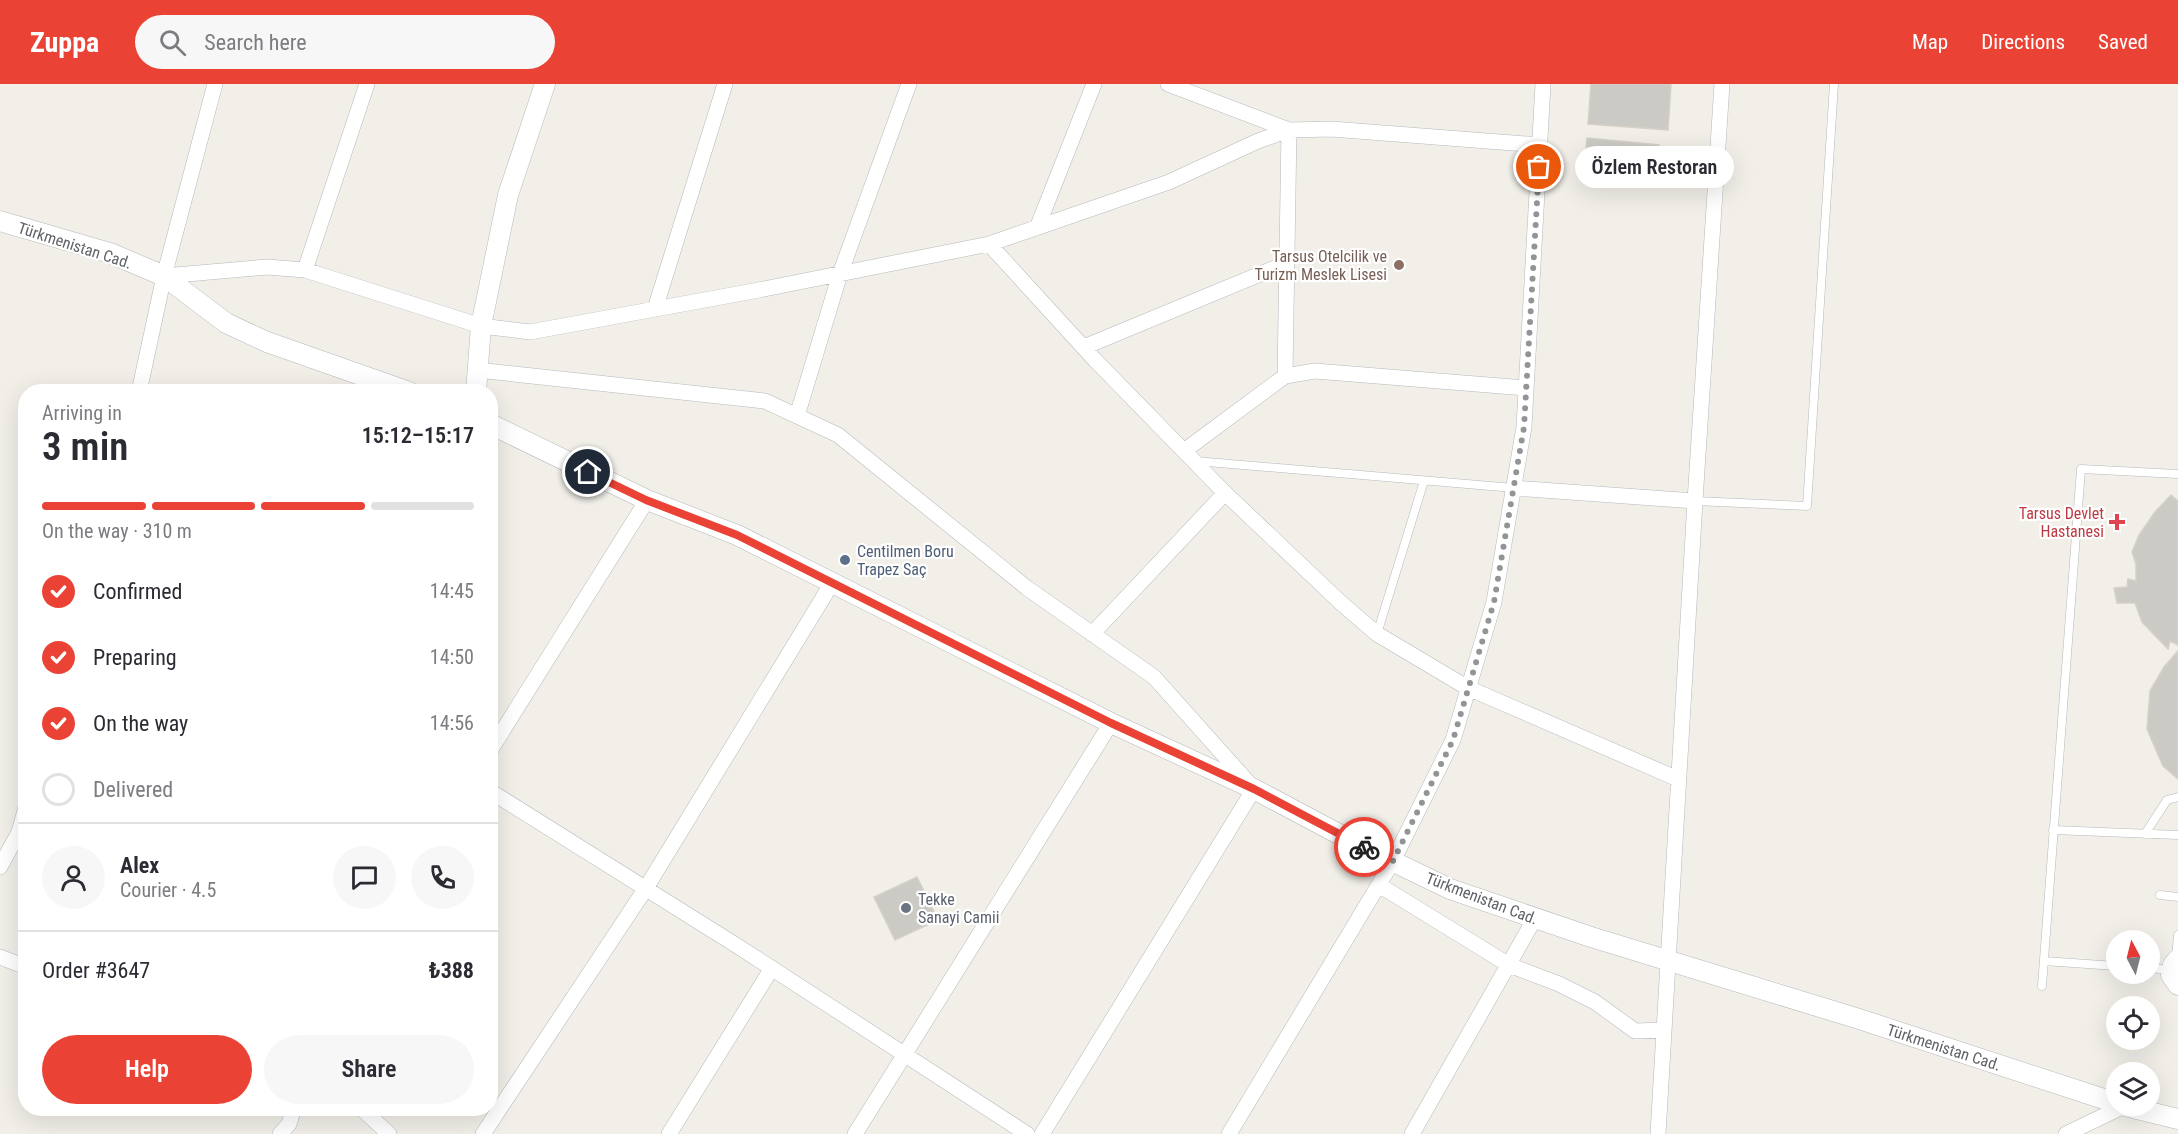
<!DOCTYPE html>
<meta charset="utf-8">
<style>
:root{--surface:#fff;--page:#f7f7f7;--text:#2b2b33;--muted:#7c7c81;--line:#e1e1e2;--accent:#ea4335}
body{margin:0;font-family:"Roboto Condensed",sans-serif;background:var(--page);color:var(--text);height:100vh;display:flex;flex-direction:column;font-size:22px;white-space:nowrap}
*{box-sizing:border-box;margin:0}
p{font-size:20px;color:var(--muted)}
.icon{flex:none;width:33px;height:33px;fill:none;stroke:currentColor;stroke-width:2;stroke-linecap:round;stroke-linejoin:round}
.map{position:relative;flex:1;overflow:hidden}
.panel{position:absolute;left:18px;top:300px;width:480px;height:732px;display:flex;flex-direction:column;background:var(--surface);border-radius:24px;box-shadow:0 6px 24px #0002}
.panel>*{flex:none}
.needle{width:39px;rotate:353deg}
.buttons{position:absolute;left:2106px;top:846px;display:grid;gap:12px}
.buttons a{display:grid;place-items:center;width:54px;height:54px;border-radius:50%;background:var(--surface);box-shadow:0 6px 24px #0002;font-size:30px}
.pin{position:absolute;display:grid;place-items:center;width:51px;height:51px;color:#fff;margin:-26px;border:3px solid #fff;border-radius:50%;box-shadow:0 2px 6px #0007}
.courier{position:absolute;display:grid;place-items:center;width:60px;height:60px;margin:-30px;border:4px solid #ea4335;border-radius:50%;background:#fff;color:#222;box-shadow:0 2px 8px #0007}
.bubble{position:absolute;height:42px;border-radius:21px;background:var(--surface);box-shadow:0 6px 24px #0002;font-size:20px;font-weight:600;line-height:42px;text-align:center}
.head em{font-style:normal;font-weight:600}
.head div{display:flex;flex-direction:column-reverse}
.head{display:flex;align-items:center;justify-content:space-between;height:102px;padding:0 24px}
h1{font-size:39px;font-weight:600;line-height:45px}
.bar{display:grid;grid-template-columns:repeat(4,1fr);gap:9px 6px;align-content:center;height:72px;padding:0 24px}
.bar i{height:8px;border-radius:4px;background:var(--line)}
.bar .on{background:var(--accent)}
.bar p{grid-column:span 4}
.line{display:flex;align-items:center;gap:15px;padding:0 24px;border-top:2px solid var(--line)}
.line div{flex:1}
.round{display:grid;place-items:center;flex:none;width:63px;height:63px;border-radius:32px;background:var(--page)}
ol{padding:0 24px;list-style:none}
li{display:flex;align-items:center;gap:18px;height:66px}
li p{margin-inline-start:auto}
li .icon{padding:6px;border-radius:50%;background:var(--accent);color:#fff;stroke-width:4}
li:last-child{color:var(--muted)}
li i{width:33px;height:33px;border:3px solid var(--line);border-radius:50%}
.button{display:flex;gap:12px;margin-top:auto;padding:12px 24px}
.button a{flex:1;height:69px;border-radius:36px;background:var(--accent);color:#fff;font-size:24px;font-weight:600;line-height:69px;text-align:center}
.button a+a{background:var(--page);color:var(--text)}
header{display:flex;align-items:center;gap:36px;box-sizing:border-box;height:84px;padding:0 30px;background:var(--accent);color:#fff}
header strong{font-size:28px}
nav{display:flex;gap:33px;margin-inline-start:auto;font-size:21px}
.search{width:420px;height:54px;background:var(--page);display:flex;align-items:center;gap:15px;box-sizing:border-box;padding:0 21px;border-radius:33px;color:var(--muted);font-size:22px}
.map>svg:first-child{display:block}
.building{fill:#cccac5;stroke:#d6d1c6;stroke-width:1.5}
.lines{fill:none;stroke-linecap:round;stroke-linejoin:round}
.service-casing{stroke:#b5b8bc;stroke-width:9}
.minor-casing{stroke:#b5b8bc;stroke-width:16}
.tertiary-casing{stroke:#b5b8bc;stroke-width:21}
.service{stroke:#fff;stroke-width:8}
.minor{stroke:#fff;stroke-width:15}
.tertiary{stroke:#fff;stroke-width:20}
.done{stroke:#929495;stroke-width:6;stroke-dasharray:0 10.8}
.route{stroke:#ea4335;stroke-width:8}
.education-dot{fill:#8d6e63;stroke:#fff;stroke-width:2}
.health-dot{fill:#e0444e;stroke:#fff;stroke-width:2}
.service-dot{fill:#5c6f8a;stroke:#fff;stroke-width:2}
.worship-dot{fill:#6b7280;stroke:#fff;stroke-width:2}
.labels{text-anchor:middle;stroke-width:4.5;stroke-linejoin:round;paint-order:stroke}
.street-label{font-size:16px;fill:#5f6368;stroke:#fff}
.education-label{font-size:16px;fill:#785e54;stroke:#fff;text-anchor:end}
.health-label{font-size:16px;fill:#be3a42;stroke:#fff;text-anchor:end}
.service-label{font-size:16px;fill:#4e5e75;stroke:#fff;text-anchor:start}
.worship-label{font-size:16px;fill:#5b616d;stroke:#fff;text-anchor:start}
</style>
<header>
<strong>Zuppa</strong>
<div class="search"><svg class="icon" aria-label="search" viewBox="0 0 24 24"><circle cx="10" cy="10" r="6"/><path d="M15 15l6 6"/></svg>Search here</div>
<nav><a>Map</a><a>Directions</a><a>Saved</a></nav>
</header>
<div class="map">
<svg width="2178" height="1050" viewBox="0 0 2178 1050">
<rect width="100%" height="100%" fill="#f1efe8"/>
<!-- building -->
<path class="building" d="M1591,0h80l-3,46 -80,-6z
M1587,54l72,7 -5,40 -71,-7z
M2171,411l7,6v144l-8,-4 -2,8 -26,-27 -7,-19h-18l-3,-15 13,-1 1,-8 8,2v-17l-4,-12 7,-17 16,-23z
M2178,567v128l-15,-13 -16,-37 3,-38 14,-24z
M917,793l21,43 -43,20 -21,-43z"/>
<g class="lines">
<!-- service casing -->
<g class="service-casing">
<path id="service" d="M1195,377l319,27
M1695,417l112,5 27,-422
M1377,550l47,-153
M2053,746l125,5
M2145,750l22,-34 11,-3
M2160,811l18,2
M2176,874l2,-23
M2044,877l72,5
M2150,884l20,2
M2042,902l39,-517 97,5"/>
</g>
<!-- minor casing -->
<g class="minor-casing">
<path id="minor" d="M1168,0l121,46 -4,246
M1037,144l57,-144
M989,160l106,116 130,133 115,109 37,32 91,54 210,91
M305,186l62,-186
M164,192l103,-9 38,3 176,56 49,6 229,-42 230,-46 180,-62 89,-41 31,-11 42,-1 209,16
M655,225l70,-225
M1084,263l203,-84
M477,286l288,31 73,34 189,153 127,89 100,112 -212,345
M139,308l25,-116 51,-192
M797,332l43,-142 69,-190
M1184,367l101,-75 30,-5 211,17
M1514,404l181,13
M1092,550l133,-141
M490,667l157,-251
M490,707l249,156 288,187
M0,783l19,-35 7,-25
M1379,801l130,80 50,19 36,18 40,29 29,-1
M0,873l26,10
M361,1024l28,26
M280,1050l9,-10 5,-16
M483,1050l163,-246 186,-305
M669,1050l103,-166
M855,1050l256,-411
M1229,1050l164,-273 60,-121 41,-138 30,-175 19,-343
M1412,1050l123,-216
M1658,1050l37,-633 27,-417
M2066,1050l58,-28"/>
</g>
<!-- tertiary casing -->
<g class="tertiary-casing">
<path id="tertiary" d="M0,137l110,32 54,23 62,47 41,19 142,50
M476,308l5,-66 27,-131 37,-111
M490,340l157,76 90,35 374,188 143,66 111,59 85,41 141,48 265,81 260,85
M2178,875l-5,6 -2,10 7,10
M2125,1022l53,13"/>
</g>
<!-- service -->
<use href="#service" class="service"/>
<!-- minor -->
<use href="#minor" class="minor"/>
<!-- tertiary -->
<use href="#tertiary" class="tertiary"/>
</g>
<g class="lines">
<!-- done -->
<path class="done" d="M1364,763l29,14 60,-121 41,-138 30,-175 15,-260"/>
<!-- route -->
<path class="route" d="M588,388l58,28 91,35 374,188 143,66 110,58"/>
</g>
<!-- markers -->
<circle class="education-dot" cx="1399" cy="181" r="6"/>
<path class="health-dot" d="M2114 429h6v6h6v6h-6v6h-6v-6h-6v-6h6z"/>
<circle class="service-dot" cx="845" cy="476" r="6"/>
<circle class="worship-dot" cx="906" cy="824" r="6"/>
<g class="labels">
<!-- street labels -->
<g class="street-label">
<text transform="translate(75 161) rotate(18)" y="6">Türkmenistan Cad.</text>
<text transform="translate(1482 814) rotate(21)" y="6">Türkmenistan Cad.</text>
<text transform="translate(1944 963) rotate(18)" y="6">Türkmenistan Cad.</text>
</g>
<!-- education labels -->
<g class="education-label">
<text x="1387" y="178">Tarsus Otelcilik ve<tspan x="1387" dy="18">Turizm Meslek Lisesi</tspan></text>
</g>
<!-- health labels -->
<g class="health-label">
<text x="2104" y="435">Tarsus Devlet<tspan x="2104" dy="18">Hastanesi</tspan></text>
</g>
<!-- service labels -->
<g class="service-label">
<text x="857" y="473">Centilmen Boru<tspan x="857" dy="18">Trapez Saç</tspan></text>
</g>
<!-- worship labels -->
<g class="worship-label">
<text x="918" y="821">Tekke<tspan x="918" dy="18">Sanayi Camii</tspan></text>
</g>
</g>
</svg>
<div class="buttons">
<a><svg class="needle" viewBox="-14 -14 28 28"><path d="M0-13l5 13h-10z" fill="#e53935"/><path d="M0 13l5-13h-10z" fill="#7c7c81"/></svg></a>
<a><svg class="icon" aria-label="locate" viewBox="0 0 24 24"><circle cx="12" cy="12" r="6"/><path d="M12 2v4M12 18v4M2 12h4M18 12h4"/></svg></a>
<a><svg class="icon" aria-label="layers" viewBox="0 0 24 24"><path d="M12 4l9 5-9 5-9-5zM3 14l9 5 9-5"/></svg></a>
</div>
<div class="pin" style="left:1539px;top:83px;background:#ea580c"><svg class="icon" aria-label="bag" viewBox="0 0 24 24"><path d="M5 8h14l-1 12H6zM9 8a3 3 0 0 1 6 0"/></svg></div>
<div class="pin" style="left:588px;top:388px;background:#1f2937"><svg class="icon" aria-label="home" viewBox="0 0 24 24"><path d="M3 11l9-7 9 7M6 9v11h12V9"/></svg></div>
<div class="courier" style="left:1364px;top:763px"><svg class="icon" aria-label="bike" viewBox="0 0 24 24"><circle cx="6" cy="16" r="4"/><circle cx="18" cy="16" r="4"/><path d="M6 16l4-8h5l3 8M10 8l3 8H6M13 5h3"/></svg></div>
<div class="bubble" style="left:1575px;top:62px;width:159px">Özlem Restoran</div>
<section class="panel">
<div class="head"><div><h1>3 min</h1><p>Arriving in</p></div><em>15:12–15:17</em></div>
<div class="bar"><i class="on"></i><i class="on"></i><i class="on"></i><i></i><p>On the way · 310 m</p></div>
<ol>
<li><svg class="icon" aria-label="check" viewBox="0 0 24 24"><path d="M5 12l5 5 9-10"/></svg>Confirmed<p>14:45</p></li>
<li><svg class="icon" aria-label="check" viewBox="0 0 24 24"><path d="M5 12l5 5 9-10"/></svg>Preparing<p>14:50</p></li>
<li><svg class="icon" aria-label="check" viewBox="0 0 24 24"><path d="M5 12l5 5 9-10"/></svg>On the way<p>14:56</p></li>
<li><i></i>Delivered</li>
</ol>
<div class="line" style="height:108px"><a class="round"><svg class="icon" aria-label="person" viewBox="0 0 24 24"><circle cx="12" cy="8" r="4"/><path d="M4 21q1-7 8-7t8 7"/></svg></a><div><b>Alex</b><p>Courier · 4.5</p></div><a class="round"><svg class="icon" aria-label="chat" viewBox="0 0 24 24"><path d="M4 5h16v11H9l-5 4z"/></svg></a><a class="round"><svg class="icon" aria-label="phone" viewBox="0 0 24 24"><path d="M5 4h4l2 5-3 2q2 4 5 5l2-3 5 2v4C11 20 4 13 5 4z"/></svg></a></div>
<div class="line" style="height:78px"><div>Order #3647</div><b>₺388</b></div>
<div class="button"><a>Help</a><a>Share</a></div>
</section>
</div>
